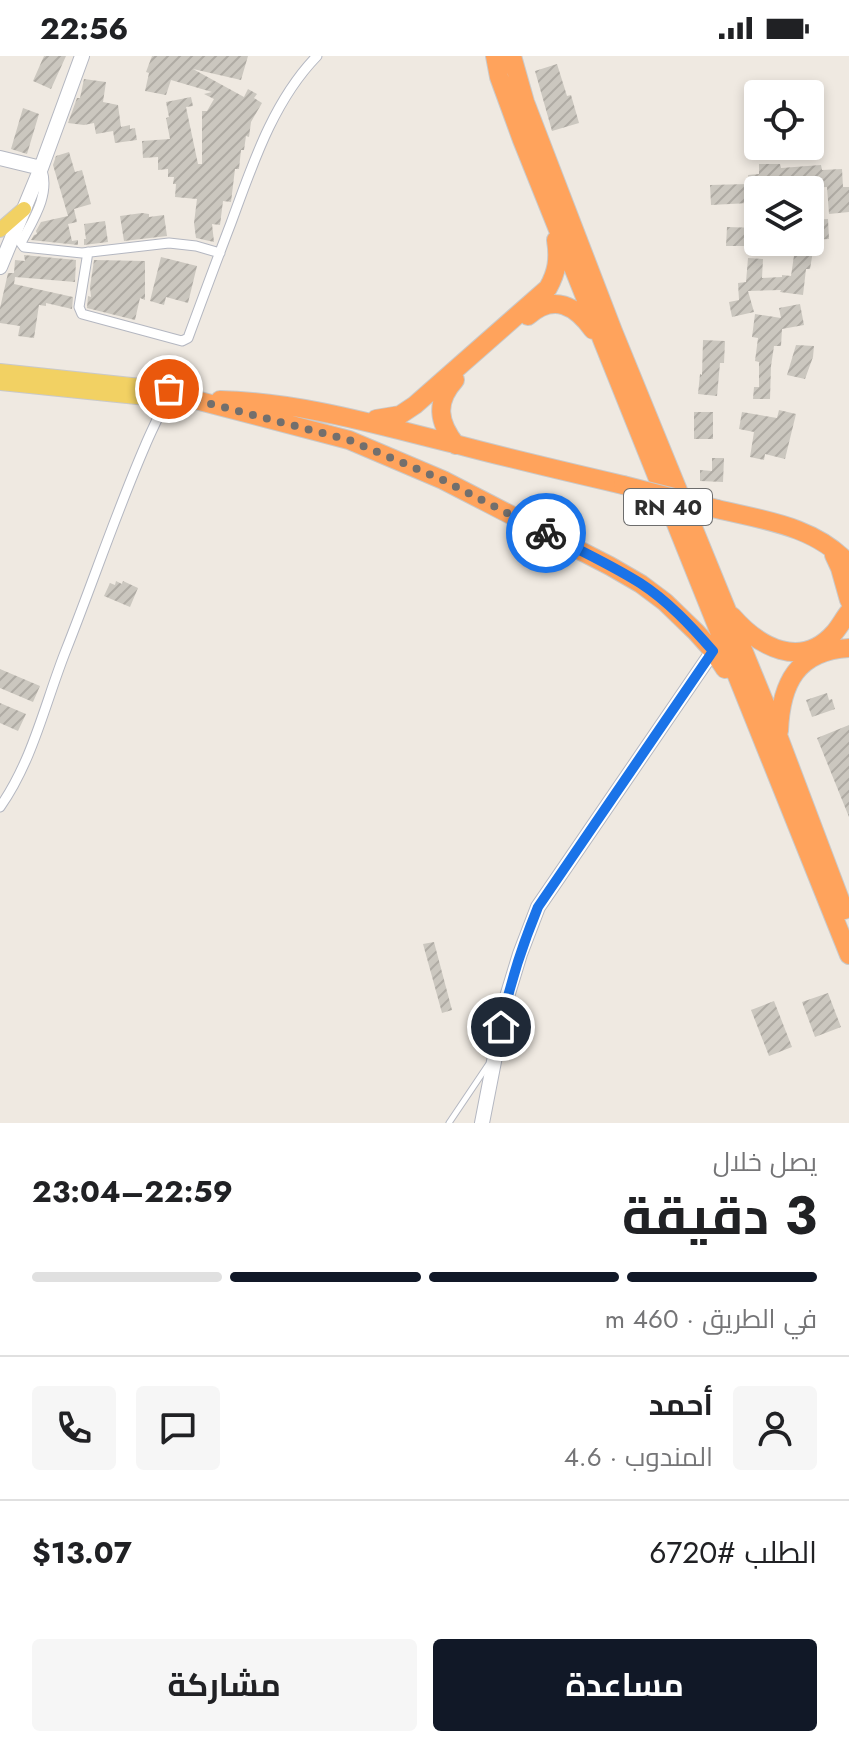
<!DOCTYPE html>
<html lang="ar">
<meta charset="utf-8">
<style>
:root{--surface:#fff;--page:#f6f6f6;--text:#202124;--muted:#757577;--line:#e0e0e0;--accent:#111827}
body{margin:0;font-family:Jost,Cairo,sans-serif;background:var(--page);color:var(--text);direction:rtl;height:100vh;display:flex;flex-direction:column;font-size:30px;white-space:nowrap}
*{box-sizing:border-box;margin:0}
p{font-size:26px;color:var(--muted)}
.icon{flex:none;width:44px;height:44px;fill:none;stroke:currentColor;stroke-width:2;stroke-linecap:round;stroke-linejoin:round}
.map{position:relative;height:1067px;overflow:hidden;direction:ltr}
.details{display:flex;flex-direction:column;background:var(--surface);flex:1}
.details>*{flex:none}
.controls{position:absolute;left:744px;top:24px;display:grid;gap:16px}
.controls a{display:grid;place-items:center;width:80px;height:80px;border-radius:8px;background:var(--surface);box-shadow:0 4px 12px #0003;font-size:40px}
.pin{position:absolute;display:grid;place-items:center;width:68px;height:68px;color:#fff;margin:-34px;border:4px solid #fff;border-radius:50%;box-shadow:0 2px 8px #0007}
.courier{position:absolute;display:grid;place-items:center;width:80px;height:80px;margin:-40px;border:6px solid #1a73e8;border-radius:50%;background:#fff;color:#222;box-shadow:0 2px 10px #0007}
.head em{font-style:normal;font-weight:700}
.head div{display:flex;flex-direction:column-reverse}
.head{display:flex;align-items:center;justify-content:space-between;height:136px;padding:0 32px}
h1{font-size:52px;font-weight:700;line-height:60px}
.bar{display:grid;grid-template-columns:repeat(4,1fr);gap:12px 8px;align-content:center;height:96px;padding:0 32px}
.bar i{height:10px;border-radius:6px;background:var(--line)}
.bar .current{background:var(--accent)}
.bar p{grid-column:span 4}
.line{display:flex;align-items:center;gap:20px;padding:0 32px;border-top:2px solid var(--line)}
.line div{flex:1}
.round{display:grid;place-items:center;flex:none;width:84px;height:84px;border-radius:8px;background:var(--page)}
.primary-button{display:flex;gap:16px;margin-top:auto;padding:16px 32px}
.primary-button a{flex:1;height:92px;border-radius:8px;background:var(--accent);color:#fff;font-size:32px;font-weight:700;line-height:92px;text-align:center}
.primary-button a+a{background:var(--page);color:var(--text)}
.status{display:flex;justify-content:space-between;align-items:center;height:56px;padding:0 40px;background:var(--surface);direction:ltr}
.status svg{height:22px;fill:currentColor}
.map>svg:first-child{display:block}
.building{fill:url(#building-hatch)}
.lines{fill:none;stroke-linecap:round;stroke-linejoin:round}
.lane-casing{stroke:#b4b7c1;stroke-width:7}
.street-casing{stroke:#b4b7c1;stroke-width:11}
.secondary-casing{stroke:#b4b7c1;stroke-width:16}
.primary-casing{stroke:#c9c9c9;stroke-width:16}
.highway-casing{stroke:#c9c9c9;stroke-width:20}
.lane{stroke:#fff;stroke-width:5}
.street{stroke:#fff;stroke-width:9}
.secondary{stroke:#fff;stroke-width:14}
.primary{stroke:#f2d163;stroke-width:14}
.highway{stroke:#ffa35c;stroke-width:18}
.highway-bridge-casing{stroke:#c9c9c9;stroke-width:20;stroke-linecap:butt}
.highway-bridge{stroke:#ffa35c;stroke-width:18}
.done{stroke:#726f6d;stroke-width:8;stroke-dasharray:0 14.4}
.route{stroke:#1a73e8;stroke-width:10}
.labels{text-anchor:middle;stroke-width:6;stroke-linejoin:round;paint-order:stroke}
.shield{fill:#fff;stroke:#6d6d6d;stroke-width:2}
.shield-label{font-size:22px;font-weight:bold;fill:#2e2e2e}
</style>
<div class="status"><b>22:56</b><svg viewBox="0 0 49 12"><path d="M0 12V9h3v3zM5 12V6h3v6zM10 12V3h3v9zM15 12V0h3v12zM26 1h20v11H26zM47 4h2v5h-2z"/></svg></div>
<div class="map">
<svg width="849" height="1067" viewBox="0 0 849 1067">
<defs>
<pattern id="building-hatch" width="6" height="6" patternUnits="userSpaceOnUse" patternTransform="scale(2)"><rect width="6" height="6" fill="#cbc7bf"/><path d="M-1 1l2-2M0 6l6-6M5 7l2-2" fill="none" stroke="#afaba4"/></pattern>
</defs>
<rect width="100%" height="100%" fill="#efe9e1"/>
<!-- building -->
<path class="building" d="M44,0h22l-15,33 -18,-8z
M152,0h96l-7,24 -48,-11 51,28 4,-8 9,5 -3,4 8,5 -11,19 -2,15 -3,-1 -2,14h-3l-2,19h-4l-4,33 -8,-1 -3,24 -8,-1 2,18 -18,-4 -2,-15 3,-24 -22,-2 1,-13h-3l1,-7h-6v-8l-10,1v-13l-15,1 -1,-17 28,-2 -4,-21 3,-1 -3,-15 25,-5 2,9 -7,1 12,57h4v-53h5l7,-12 -10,-5 8,-2 -41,-12 -5,15 -21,-4 4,-18 -3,-1z
M557,8l10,32 4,-1 8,28 -27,8 -17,-60z
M84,23l22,3 -3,20 15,3 3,22 9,-2v4l5,-1 2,12 -22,3 -2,-12 -17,3 -2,-11 -10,2 -16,-2 9,-25h3z
M23,52l16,6 -12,40 -16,-5z
M69,96l6,20 7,-2 9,34 -17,5 3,13 -9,2 4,17 6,-1v5l-47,-5 3,-5 3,-1 -1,-3 5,-9 27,-6 -15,-51 3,-9z
M759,108h21l1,4 40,-3 1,5 20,-1 1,18h6v25l-20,2 -2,-27 -35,2v-3l-42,1 -2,-12 11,-1z
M748,128l1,19 -38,2 -1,-20z
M142,157l7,1v3l15,-2 3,21 -43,5 -4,-25z
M828,163l1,20 -19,1v-20z
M105,165l3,21 -24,3v-6h2l-2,-15z
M727,171l31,1v18h-32z
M796,186l18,3 -4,24h-4l-3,26 -23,-3 1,-2 -33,1 6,21 -22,5 -3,-15 10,-2 -1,-17 8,-1 2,-24 15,1 -1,19 20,-1v-2l9,1z
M24,199l52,5 -1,22 -60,-5 -1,7 59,13 -1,12 -26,-6v3l-7,-1 -5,33 -16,-2 2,-10 -20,-3v-15l8,-35h6l1,-13 10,1z
M161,201l36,9 -9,37 -22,-6 -2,8 -14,-4z
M94,204l51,1v39l-5,-2 -5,22 -48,-12 1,-12 3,1 -1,-10z
M800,248l4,21 -22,4 -1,17h-7l-3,20 -1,33h-17l1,-12h5v-25l-4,-1 3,-23 -6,-1 3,-23 26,4 -2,-10z
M703,284l22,1 -1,22h-4l-3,33 -19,-2 2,-20 2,1z
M796,289l18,1 -1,11 -8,22 -18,-4z
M779,354l17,4 -11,45 -20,-5 -1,6 -14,-3 4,-25 -15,-3 3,-17 35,6z
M694,356h19v27h-19z
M712,402h12l-1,24 -23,-1v-11l12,1z
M116,525l6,3 1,-3 15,7 -8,19 -26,-11 6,-13 5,2z
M0,613l40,17 -7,16 -33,-14z
M827,637l2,7 3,-1 3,10 -23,8 -6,-17z
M0,647l26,11 -8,17 -18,-8z
M849,669v92l-32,-79z
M434,886l18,68 -10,3 -19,-69z
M828,937l13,34 -26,10 -13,-35z
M774,945l18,46 -23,9 -18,-46z"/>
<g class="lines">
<!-- lane casing -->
<g class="lane-casing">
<path id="lane" d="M449,1067l39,-58"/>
</g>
<!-- street casing -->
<g class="street-casing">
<path id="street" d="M42,114c8,26 -10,51 -21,73l3,4 58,6 87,-10 27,3 24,7
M88,196l-9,55 3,7 100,27 6,-3c14,-38 28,-76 43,-115 21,-57 42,-122 86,-167
M0,751c33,-47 45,-104 66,-157 27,-68 50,-137 79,-204 7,-17 16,-33 22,-50"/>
</g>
<!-- secondary casing -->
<g class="secondary-casing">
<path id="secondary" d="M0,102l41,10
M0,211l41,-99 41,-112
M482,1067l24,-123 14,-46 18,-47 175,-256"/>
</g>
<!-- primary casing -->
<g class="primary-casing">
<path id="primary" d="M0,174l24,-21
M0,315l169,18 13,8
M0,327l166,17 16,-3"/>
</g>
<!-- highway casing -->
<g class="highway-casing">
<path id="highway" d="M495,0l4,21 23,63 327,815
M512,0l13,46 88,229 166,407 65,172
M528,260c26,-23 48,-10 65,14
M455,324c-20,22 -17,42 1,65
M192,343l157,41 94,40 167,86 31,18 24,18 31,30 17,19 12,18
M220,344c81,2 157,25 235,44 56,15 112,28 168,41
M376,363l24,-4 15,-10 133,-117c9,-16 11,-29 8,-48
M717,453c46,11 98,17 132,55
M834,499l6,13 9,32
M732,560c27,31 69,54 102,17 6,-7 10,-15 15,-21
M779,675c2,-48 18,-80 70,-83"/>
</g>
<!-- lane -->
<use href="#lane" class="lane"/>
<!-- street -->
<use href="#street" class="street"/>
<!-- secondary -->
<use href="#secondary" class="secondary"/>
<!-- primary -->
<use href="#primary" class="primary"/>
<!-- highway -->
<use href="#highway" class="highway"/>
<!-- highway-bridge casing -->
<g class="highway-bridge-casing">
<path id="highway-bridge" d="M623,429l94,24"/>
</g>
<!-- highway-bridge -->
<use href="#highway-bridge" class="highway-bridge"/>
</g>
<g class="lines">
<!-- done -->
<path class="done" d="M169,333l-3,11 16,-3 10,2 157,41 94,40 103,53"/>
<!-- route -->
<path class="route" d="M501,971c8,-41 21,-81 37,-120l175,-256c-22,-25 -45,-50 -73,-68 -30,-19 -63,-34 -94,-50"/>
</g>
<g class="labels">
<!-- shield labels -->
<rect class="shield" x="624" y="433" width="88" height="36" rx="6"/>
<g class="shield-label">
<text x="668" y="459">RN 40</text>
</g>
</g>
</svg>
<div class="controls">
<a><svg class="icon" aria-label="locate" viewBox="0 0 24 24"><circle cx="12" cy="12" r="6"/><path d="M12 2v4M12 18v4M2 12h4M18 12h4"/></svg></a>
<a><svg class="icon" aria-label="layers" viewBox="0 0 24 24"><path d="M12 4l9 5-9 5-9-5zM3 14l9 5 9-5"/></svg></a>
</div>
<div class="pin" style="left:169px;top:333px;background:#ea580c"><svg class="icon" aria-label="bag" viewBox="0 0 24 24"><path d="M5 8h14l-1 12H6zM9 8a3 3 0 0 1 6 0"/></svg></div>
<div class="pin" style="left:501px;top:971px;background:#1f2937"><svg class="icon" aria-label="home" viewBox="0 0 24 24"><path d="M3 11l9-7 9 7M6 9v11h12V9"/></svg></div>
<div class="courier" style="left:546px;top:477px"><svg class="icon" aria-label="bike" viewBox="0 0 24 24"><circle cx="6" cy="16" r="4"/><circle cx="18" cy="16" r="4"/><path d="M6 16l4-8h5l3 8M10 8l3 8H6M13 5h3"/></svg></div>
</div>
<section class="details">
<div class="head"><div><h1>3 دقيقة</h1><p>يصل خلال</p></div><em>22:59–23:04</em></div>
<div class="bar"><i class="current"></i><i class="current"></i><i class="current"></i><i></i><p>في الطريق · 460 m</p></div>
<div class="line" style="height:144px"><a class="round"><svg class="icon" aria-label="person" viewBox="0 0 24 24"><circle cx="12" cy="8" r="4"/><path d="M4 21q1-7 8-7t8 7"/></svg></a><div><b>أحمد</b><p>المندوب · 4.6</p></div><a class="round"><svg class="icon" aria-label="chat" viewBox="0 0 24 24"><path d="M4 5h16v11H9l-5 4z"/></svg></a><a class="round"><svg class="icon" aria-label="phone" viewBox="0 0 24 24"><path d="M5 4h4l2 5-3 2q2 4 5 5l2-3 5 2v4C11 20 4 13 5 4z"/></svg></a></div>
<div class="line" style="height:104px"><div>الطلب #6720</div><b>$13.07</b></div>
<div class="primary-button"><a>مساعدة</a><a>مشاركة</a></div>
</section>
